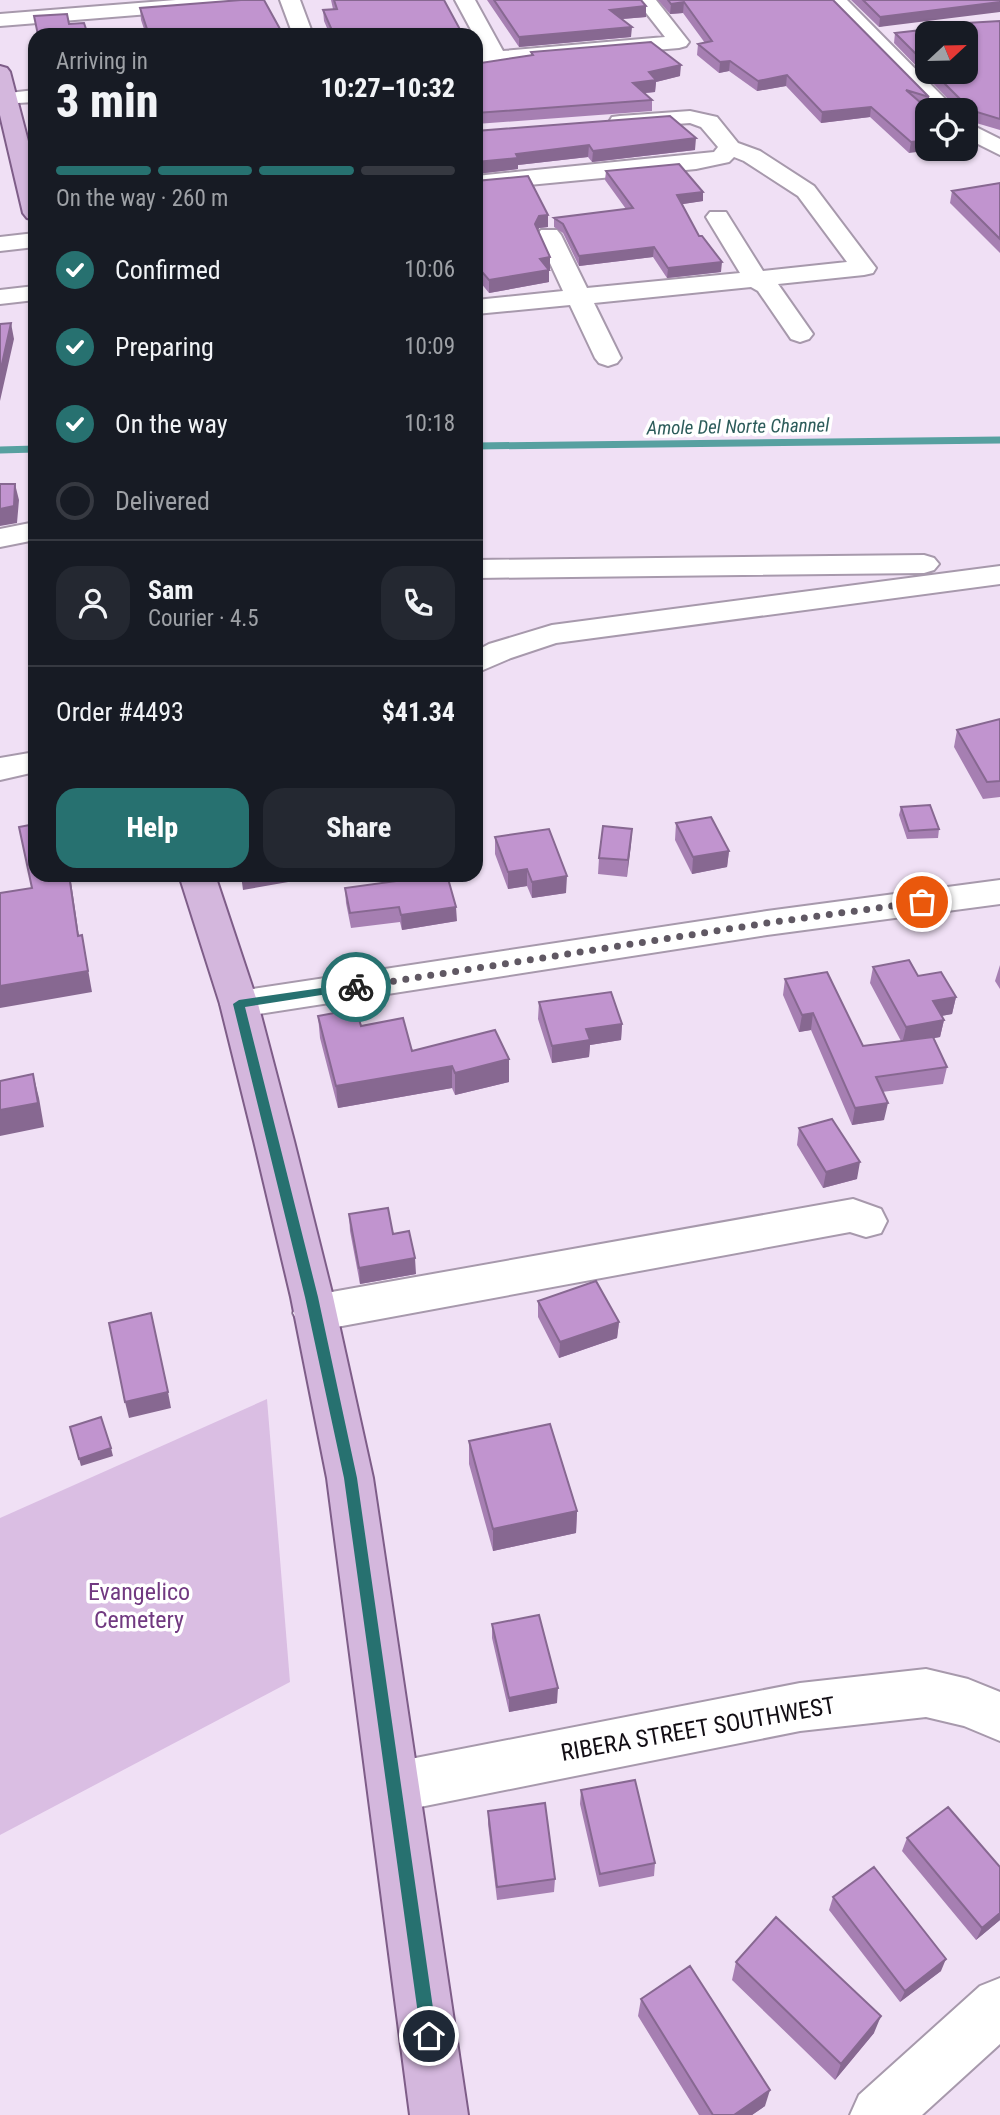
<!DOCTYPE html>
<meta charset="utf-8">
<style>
:root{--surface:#171b24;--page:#242831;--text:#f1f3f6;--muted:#9ea1a6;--line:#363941;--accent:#277170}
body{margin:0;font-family:"Roboto Condensed",sans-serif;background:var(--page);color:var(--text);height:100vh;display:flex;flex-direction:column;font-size:26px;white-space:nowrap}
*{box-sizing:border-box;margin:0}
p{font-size:23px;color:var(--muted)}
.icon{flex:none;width:38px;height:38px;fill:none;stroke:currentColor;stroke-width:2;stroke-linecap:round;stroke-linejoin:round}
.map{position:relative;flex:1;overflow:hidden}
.drawer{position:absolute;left:28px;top:28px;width:455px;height:854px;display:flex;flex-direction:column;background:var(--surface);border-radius:21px;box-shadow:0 2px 5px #0004}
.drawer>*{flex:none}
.needle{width:46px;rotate:68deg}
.fabs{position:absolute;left:915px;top:21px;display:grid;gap:14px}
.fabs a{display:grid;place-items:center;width:63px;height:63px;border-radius:14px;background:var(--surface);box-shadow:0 2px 5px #0004;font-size:35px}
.pin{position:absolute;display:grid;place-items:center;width:60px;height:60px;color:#fff;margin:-30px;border:4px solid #fff;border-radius:50%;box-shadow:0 2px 7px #0007}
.courier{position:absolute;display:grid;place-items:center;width:70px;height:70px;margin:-35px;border:5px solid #277170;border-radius:50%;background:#fff;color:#222;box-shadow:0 2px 9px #0007}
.headline em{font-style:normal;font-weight:800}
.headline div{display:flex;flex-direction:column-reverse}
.headline{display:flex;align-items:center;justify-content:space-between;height:119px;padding:0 28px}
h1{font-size:46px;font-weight:800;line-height:52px}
.bar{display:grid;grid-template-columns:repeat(4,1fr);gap:10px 7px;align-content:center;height:84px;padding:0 28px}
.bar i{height:9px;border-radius:5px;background:var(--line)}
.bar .on{background:var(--accent)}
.bar p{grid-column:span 4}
.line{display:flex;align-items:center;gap:18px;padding:0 28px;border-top:2px solid var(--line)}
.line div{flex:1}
.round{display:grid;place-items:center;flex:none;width:74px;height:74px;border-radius:21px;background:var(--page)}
ol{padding:0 28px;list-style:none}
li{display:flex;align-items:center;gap:21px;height:77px}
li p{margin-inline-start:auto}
li .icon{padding:7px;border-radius:50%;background:var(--accent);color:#fff;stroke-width:4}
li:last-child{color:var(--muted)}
li i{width:38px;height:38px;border:4px solid var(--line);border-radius:50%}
.action{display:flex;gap:14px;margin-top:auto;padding:14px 28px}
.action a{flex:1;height:80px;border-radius:21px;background:var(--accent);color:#fff;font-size:28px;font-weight:800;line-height:80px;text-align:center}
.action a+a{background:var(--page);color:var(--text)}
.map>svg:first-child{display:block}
.green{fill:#dabee3}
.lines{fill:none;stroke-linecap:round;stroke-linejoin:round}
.stream{stroke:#57a0a0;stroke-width:7}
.minor-casing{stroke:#a799ac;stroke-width:4}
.major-casing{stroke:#7e5d88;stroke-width:4}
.minor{fill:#fff;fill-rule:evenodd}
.major{fill:#d4b7dd;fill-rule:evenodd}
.wall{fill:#a67fb2;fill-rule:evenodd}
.shaded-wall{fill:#876891}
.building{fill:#c194cf;stroke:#876891;stroke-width:2}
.route{fill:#277170}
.done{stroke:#605863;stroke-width:7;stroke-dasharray:0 12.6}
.labels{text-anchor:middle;stroke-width:7;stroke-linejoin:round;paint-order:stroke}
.far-water-label{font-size:19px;font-style:italic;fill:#2d5c5b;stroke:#fff}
.near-park-label{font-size:24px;fill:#713981;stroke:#fff}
.near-street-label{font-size:24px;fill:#130e15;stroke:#fff}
</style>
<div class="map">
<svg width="1000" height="2115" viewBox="0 0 1000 2115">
<rect width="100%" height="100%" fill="#f0e0f5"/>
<!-- green -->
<path class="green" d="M267,1399l23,283 -290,153v-317z"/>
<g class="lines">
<!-- stream -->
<path class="stream" d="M476,446l524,-6
M0,450l35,-1"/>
<!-- minor casing -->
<g class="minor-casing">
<path id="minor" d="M176,0h83l-10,6 -249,20v-12z
M280,0h20l13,35h-20z
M455,0h20l28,51 162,-14 -29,-37h20l33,42 -3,4 -7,2 -203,17v-12l7,-1z
M826,0h21l109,110h-23z
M35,90v12l-35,2v-10z
M690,111l27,6 21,26 22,8 54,35 62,82 -3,5 -9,2 -86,9 35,50 -4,5 -9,3 -9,-3 -33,-48 -7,-4 -157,16 27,55 -4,5 -9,3 -9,-3 -4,-5 -25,-53 -94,9v-14l87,-9 -26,-56 4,-5h16l4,5 26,53 153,-15 -34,-56 4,-5h16l37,59 84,-9 -49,-66 -54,-35 -10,-4 -5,5 -33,7 -220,21v-14l238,-24 4,-5 -17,-20 -11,-4 -70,5 -8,-1 -3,-5 3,-5 8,-1z
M966,122l34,17v16l-34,-17z
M35,233v14l-35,4v-14z
M35,286v14l-35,4v-14z
M35,522v18l-35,7v-18z
M924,555l10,3 5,6 -5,6 -10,3 -448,5v-18z
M1000,566v18l-444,59 -45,15 -35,15v-22l13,-7 63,-19z
M35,752v20l-35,8v-22z
M1000,880v24l-233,31 -528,82 -13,-4 -6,-9 6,-9 13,-4 528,-80z
M853,1199l28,10 6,12 -6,12 -15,4 -16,-5 -535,99 -15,-6 -7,-12 7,-12 15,-6z
M926,1669l42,10 32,13v49l-36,-15 -38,-9 -126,14 -405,81 -18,-7 -8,-18 8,-18 18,-7 405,-79z
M1000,1978v66l-78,71h-72l9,-20 121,-109z"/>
</g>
<!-- major casing -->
<g class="major-casing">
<path id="major" d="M0,66l7,2 3,4 25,96v52l-8,-2 -4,-5 -23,-98z
M179,875h36l43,129 36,137 39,156 40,181 95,637h-58l-83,-637 -36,-181 -37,-156 -34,-137z"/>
</g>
<!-- minor -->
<use href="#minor" class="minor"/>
<!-- major -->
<use href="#major" class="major"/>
</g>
<!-- wall -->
<path class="wall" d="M331,0h3l129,35h-133l-6,-14 -1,-11 10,-1z
M487,0h154l5,6v11l-24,2 9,18 -112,10z
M658,0h175l96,97 -2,11 -2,-1 -16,46 -39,-36 -49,6 -35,-37 -29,5 -28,-20 -10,2 -22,-18 1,-11 7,-1 -22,-30 -13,1z
M851,0h149l-121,27z
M140,8l140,27h-134l-5,-15z
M1000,21v109l-34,-10v-10h-23l1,-8h7l-57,-59 1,-10zM928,33l38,39h-38z
M531,52l149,24 -24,6 -1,10 -10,1 7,7v11l-176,13v-66l5,5 50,-8z
M476,131l219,19 -103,12 -4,-5 -70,8v4l-42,5z
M606,171l97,30 -21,3 17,32 22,36 -54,6 -14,-21 -74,9 -16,-33 -9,-6v-9l72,-9 -21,-29z
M476,181l72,46 -9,1 -1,2 12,40h-1v12l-60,11 -13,-16z
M1000,183v70l-50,-50 2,-12z
M1000,719v78l-17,2 -29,-52 3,-17z
M901,807l38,22 -1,9 -31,1 -8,-24z
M676,823l53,28 -2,16 -35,7 -17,-34z
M632,829l-5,48 -29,-3 1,-16z
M495,837l71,56 -34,5 -5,-12 -19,3 -13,-35z
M345,888l112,33 -55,9 -2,-8 -49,6 -5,-25z
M1000,965v24l-5,-8z
M873,967l45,9 38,21 -4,17 -11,2 3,4 -4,17 -6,1 13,29 -4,17 -61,8 2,28 -32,5 -41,-95 -12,2 -16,-37 2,-16 78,67 38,-5 -31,-58z
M539,1002l83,22 -1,16 -31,5 -1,12 -37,6 -14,-44z
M318,1016l43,10 51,25 97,31 -54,13 -3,-7 -114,20 -18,-70z
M799,1128l58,51 -34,9 -26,-43z
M349,1214l44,20 23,40 -56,10 -10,-53z
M538,1301l81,21 -2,16 -58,20 -21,-41z
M469,1441l108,70 -1,22 -83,18 -24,-87z
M492,1624l65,79 -48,9 -17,-74z
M581,1790l74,73 -1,13 -55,11 -19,-83z
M488,1811l67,68 -1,13 -57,8 -9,-76z
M907,1838l93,82 -24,20 -74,-89z
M833,1897l108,74 -41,31 -71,-92z
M736,1962l138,71 -39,47 -103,-100z
M641,1999l124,107 -13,9h-53l-61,-99z"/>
<!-- shaded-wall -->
<path class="shaded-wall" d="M684,2l-1,11 -13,1 1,-10z
M1000,2v10l-121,15 1,-10z
M646,6v11l-36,3v-10z
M632,27l-1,10 -112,10v-10z
M280,29v6h-55z
M730,61l-1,10 -10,2 1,-11z
M681,65l-1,11 -24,6 -1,10 -22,2v-11l16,-11z
M787,75l-1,11 -29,5 1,-10z
M871,107l-1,10 -49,6 1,-11z
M696,138l-1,12 -103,12 1,-11z
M928,140v9h12l-31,4 2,-11z
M589,145l-1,12 -70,8v4l-42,5v-12l40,-8z
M703,192v9l-26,4v-10z
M548,215v12l-9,1 -4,8v-12l4,-8z
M654,247l-1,10 -74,9v-10z
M550,257v13l-10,1v-12z
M722,262l-1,10 -54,6 1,-10z
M549,270v12l-60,11v-13z
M11,323l3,16 -14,62v-28z
M15,484l4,16 -2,23 -17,3v-17z
M632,829l-1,16 -4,32 1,-17z
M729,851l-2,16 -35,7 1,-17z
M527,869v17l-19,3v-17z
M69,875h1l12,82 -4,-21z
M241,875h87l-85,15z
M567,876l-1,17 -34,5v-16z
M456,907l1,14 -55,9 -1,-15z
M82,935l10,57 -92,16v-22z
M956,997l-4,17 -22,4 3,-17z
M813,1013l-2,17 -12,2 3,-17z
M944,1020l-4,17 -38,7 4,-17z
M622,1024l-1,16 -31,5 -1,12 -37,6v-17l34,-17z
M509,1059v23l-54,13v-22z
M452,1066v22l-114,20 -2,-22z
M33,1074l6,24 5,29 -44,9v-26z
M888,1103l-4,17 -32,5 3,-17z
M860,1162l-3,17 -34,9 3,-16z
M415,1258l1,16 -56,10 -1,-16z
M619,1322l-2,16 -58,20 1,-16z
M168,1392l3,16 -42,10 -4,-16z
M111,1448l2,8 -32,10 -2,-7z
M577,1511l-1,22 -83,18v-22z
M558,1688l-1,15 -48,9v-14z
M1000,1913v7l-24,20 6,-12z
M946,1959l-5,12 -41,31 5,-11z
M881,2016l-7,17 -39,47 6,-16z
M770,2090l-5,16 -13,9h-18z"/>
<!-- building -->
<path class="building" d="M241,0h23l16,29 -55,6h-76l-9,-27z
M334,0h110l19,35h-129l-11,-25 14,-1z
M494,0h147l5,6 -36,4 22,17 -113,10z
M668,0h165l96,97 -23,-7 23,20h-1v30l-17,2 -40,-35 -49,5 -35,-37 -29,6 -28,-20 -10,1 -22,-18 14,-3 -28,-39 -13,2z
M863,0h137v2l-120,15z
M67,14l2,10 15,-1 4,12h-50l-4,-19z
M1000,21v98l-56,-17h14l2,-3 -27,-27h33v-39h-38v33l-33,-33 35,-4 2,-4z
M651,42l30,23 -32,7 7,8 -23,3 19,17 -176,13v-55l5,5 52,-8 -2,-3z
M670,116l26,22 -103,13 -4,-6 -73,9 2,4 -42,4v-31z
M679,164l24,28 -26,3 22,41h3l20,26 -54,6 -14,-21 -75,9 -16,-32 -9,-6 79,-10 -27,-37z
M528,176l20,39 -9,1 -4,8 15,33 -10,2 9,11 -60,10 -13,-15v-84z
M1000,183v56l-48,-48z
M11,323l-11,50v-49z
M0,484h15l-1,22 -14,3z
M1000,719v62l-13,1 -30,-52z
M930,805l9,24 -30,2 -8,-24z
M711,817l18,34 -36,6 -17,-34z
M35,824v51h34l9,61 4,-1 6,36 -88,15v-93l32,-5 -13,-61z
M603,826l29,3 -4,31 -29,-2z
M549,829l18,47 -35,6 -5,-13 -19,3 -13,-35z
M440,875h7l9,32 -55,8 -2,-8 -49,6 -5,-25z
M909,960l9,16 23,-4 15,25 -23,4 11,19 -38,7 -33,-60z
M827,972l36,74 70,-9 14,30 -71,10 12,26 -33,5 -42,-95 -11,2 -17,-36z
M611,992l11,32 -36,5 4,11 -38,6 -13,-44z
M356,1009l5,17 42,-8 9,33 83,-21 14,29 -54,14 -3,-7 -116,20 -18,-70z
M33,1074l5,29 -38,7v-29z
M832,1119l28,43 -34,10 -27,-44z
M388,1208l5,26 16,-3 6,27 -56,10 -10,-54z
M596,1281l23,41 -59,20 -22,-41z
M151,1313l17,79 -43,10 -16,-79z
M101,1417l10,31 -32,11 -9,-32z
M550,1424l27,87 -84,18 -24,-88z
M539,1615l19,73 -49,10 -17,-74z
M635,1780l20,83 -55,11 -19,-84z
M545,1803l10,76 -58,8 -9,-76z
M948,1807l52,60v46l-18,15 -75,-90z
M874,1867l72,92 -41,32 -72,-94z
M776,1917l105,99 -40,48 -105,-102z
M690,1966l80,124 -36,25h-21l-72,-116z"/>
<!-- route -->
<path class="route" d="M356,983l4,1v5l-115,18 73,290 39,181 80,558 -2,6 -6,2 -6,-2 -2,-6 -77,-558 -39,-181 -72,-293 6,-4z"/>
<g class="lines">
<!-- done -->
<path class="done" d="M356,987l411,-64 155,-21"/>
</g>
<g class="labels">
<!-- far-water labels -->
<g class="far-water-label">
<text transform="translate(738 426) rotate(-1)" y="7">Amole Del Norte Channel</text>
</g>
<!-- near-park labels -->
<g class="near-park-label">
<text x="139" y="1600">Evangelico<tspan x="139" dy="28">Cemetery</tspan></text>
</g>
<!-- near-street labels -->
<g class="near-street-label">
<text transform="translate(698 1729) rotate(-10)" y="8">RIBERA STREET SOUTHWEST</text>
</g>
</g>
</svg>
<div class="fabs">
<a><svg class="needle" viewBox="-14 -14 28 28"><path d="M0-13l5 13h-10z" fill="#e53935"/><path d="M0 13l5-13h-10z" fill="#9ea1a6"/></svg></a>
<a><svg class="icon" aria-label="locate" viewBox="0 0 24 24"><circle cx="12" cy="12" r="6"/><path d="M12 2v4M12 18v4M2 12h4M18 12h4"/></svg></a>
</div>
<div class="pin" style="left:922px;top:902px;background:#ea580c"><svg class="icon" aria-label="bag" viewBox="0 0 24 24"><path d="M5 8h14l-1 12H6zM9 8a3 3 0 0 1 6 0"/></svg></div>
<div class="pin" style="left:429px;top:2036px;background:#1f2937"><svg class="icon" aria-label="home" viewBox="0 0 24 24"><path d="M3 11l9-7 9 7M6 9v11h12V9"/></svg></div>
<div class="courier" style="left:356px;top:987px"><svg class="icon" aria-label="bike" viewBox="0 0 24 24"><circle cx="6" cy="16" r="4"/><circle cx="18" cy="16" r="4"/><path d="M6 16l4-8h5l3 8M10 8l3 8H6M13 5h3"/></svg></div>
<section class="drawer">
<div class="headline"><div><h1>3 min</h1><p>Arriving in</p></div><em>10:27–10:32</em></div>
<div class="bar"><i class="on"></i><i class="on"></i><i class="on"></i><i></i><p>On the way · 260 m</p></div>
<ol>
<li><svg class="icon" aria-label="check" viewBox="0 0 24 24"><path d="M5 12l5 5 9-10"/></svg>Confirmed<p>10:06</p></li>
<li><svg class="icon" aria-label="check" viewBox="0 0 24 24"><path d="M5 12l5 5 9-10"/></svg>Preparing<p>10:09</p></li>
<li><svg class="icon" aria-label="check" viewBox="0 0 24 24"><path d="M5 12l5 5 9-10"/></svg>On the way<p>10:18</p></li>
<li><i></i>Delivered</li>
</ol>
<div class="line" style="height:126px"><a class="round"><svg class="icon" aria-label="person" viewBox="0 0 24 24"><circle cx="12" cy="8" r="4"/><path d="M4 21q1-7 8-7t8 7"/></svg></a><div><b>Sam</b><p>Courier · 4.5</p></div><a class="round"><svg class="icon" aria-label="phone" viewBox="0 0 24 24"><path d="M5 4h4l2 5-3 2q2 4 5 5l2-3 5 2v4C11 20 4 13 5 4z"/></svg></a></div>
<div class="line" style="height:91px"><div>Order #4493</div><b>$41.34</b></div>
<div class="action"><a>Help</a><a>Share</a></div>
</section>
</div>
